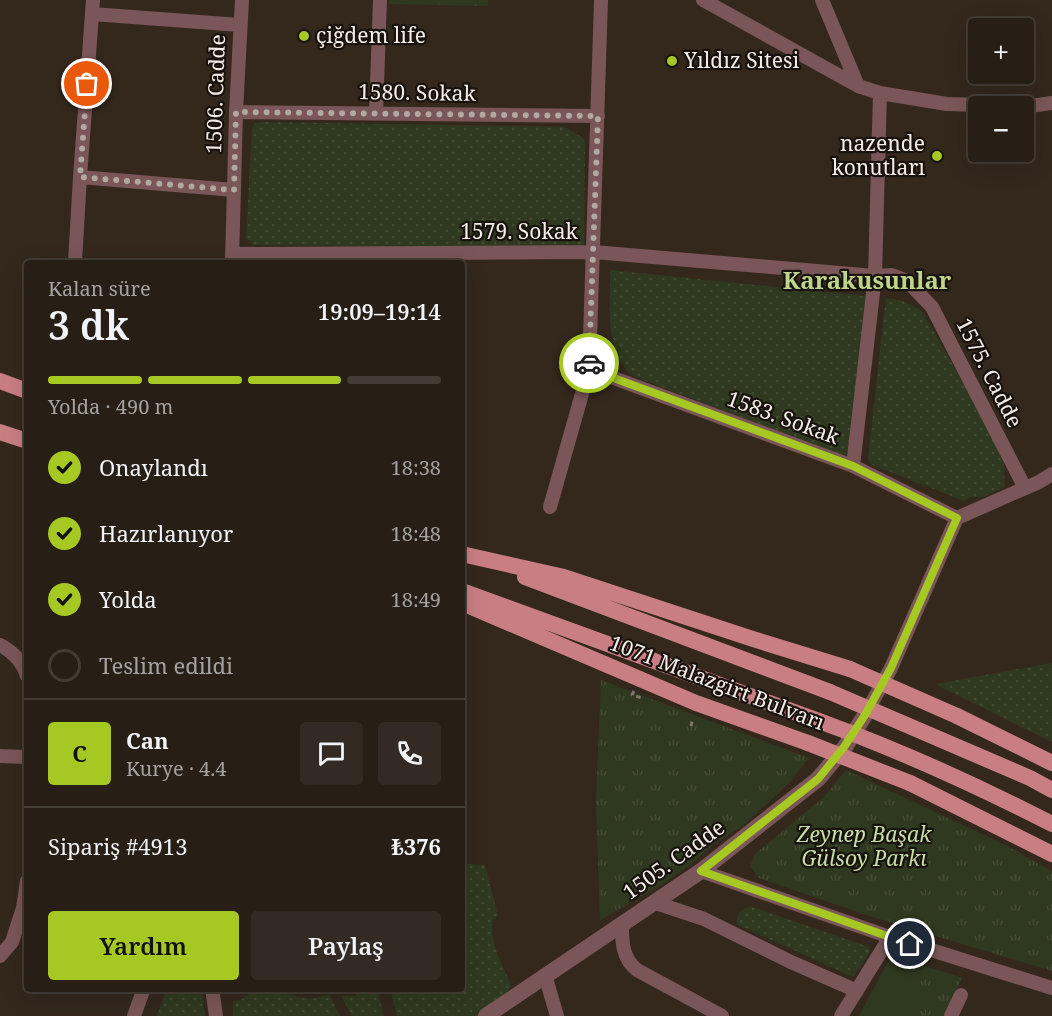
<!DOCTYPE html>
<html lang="tr">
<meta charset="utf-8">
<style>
:root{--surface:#271e16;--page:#332b23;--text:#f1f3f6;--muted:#a4a2a1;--line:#433c35;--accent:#a5c823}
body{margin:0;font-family:"Noto Serif",serif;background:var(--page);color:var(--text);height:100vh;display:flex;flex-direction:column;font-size:22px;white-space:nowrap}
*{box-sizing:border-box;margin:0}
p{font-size:20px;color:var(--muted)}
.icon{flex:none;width:33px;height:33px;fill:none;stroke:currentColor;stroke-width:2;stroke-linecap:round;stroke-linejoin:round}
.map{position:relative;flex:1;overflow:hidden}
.drawer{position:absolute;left:24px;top:260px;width:441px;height:732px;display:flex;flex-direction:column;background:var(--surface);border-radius:6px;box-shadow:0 6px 24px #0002,0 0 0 2px var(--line)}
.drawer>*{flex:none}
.fabs{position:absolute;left:968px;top:18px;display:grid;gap:12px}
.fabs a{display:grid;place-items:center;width:66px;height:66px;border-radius:6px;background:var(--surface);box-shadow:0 6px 24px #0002,0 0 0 2px var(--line);font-size:30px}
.pin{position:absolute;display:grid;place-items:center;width:51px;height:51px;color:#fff;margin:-26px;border:3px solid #fff;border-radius:50%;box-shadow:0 2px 6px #0007}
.courier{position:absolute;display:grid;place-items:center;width:60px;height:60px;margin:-30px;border:4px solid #a5c823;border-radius:50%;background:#fff;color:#222;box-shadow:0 2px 8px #0007}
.summary em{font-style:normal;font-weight:600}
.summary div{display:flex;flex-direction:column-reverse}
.summary{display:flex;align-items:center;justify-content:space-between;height:102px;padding:0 24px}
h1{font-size:39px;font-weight:600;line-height:45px}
.bar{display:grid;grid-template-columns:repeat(4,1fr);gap:9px 6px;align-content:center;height:72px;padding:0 24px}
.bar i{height:8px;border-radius:4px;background:var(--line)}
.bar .active{background:var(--accent)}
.bar p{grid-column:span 4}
.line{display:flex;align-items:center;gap:15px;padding:0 24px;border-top:2px solid var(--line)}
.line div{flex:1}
.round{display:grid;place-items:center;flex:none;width:63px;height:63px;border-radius:6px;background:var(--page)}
ol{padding:0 24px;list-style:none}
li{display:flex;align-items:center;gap:18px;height:66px}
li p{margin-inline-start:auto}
li .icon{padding:6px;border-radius:50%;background:var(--accent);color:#111;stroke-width:4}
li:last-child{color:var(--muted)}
li i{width:33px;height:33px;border:3px solid var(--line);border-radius:50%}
.button{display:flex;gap:12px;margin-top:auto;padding:12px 24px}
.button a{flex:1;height:69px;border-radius:6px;background:var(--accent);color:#111;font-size:24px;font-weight:600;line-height:69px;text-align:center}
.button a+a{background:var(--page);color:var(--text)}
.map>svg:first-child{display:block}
.grass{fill:url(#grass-dots)}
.park{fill:url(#park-tufts)}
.garden{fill:#2f391f}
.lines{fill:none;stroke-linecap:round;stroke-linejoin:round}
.path{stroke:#81766d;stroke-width:3;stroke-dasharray:4.5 4.5;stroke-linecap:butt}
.minor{stroke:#7a5658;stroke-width:14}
.tertiary{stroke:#7a5658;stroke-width:16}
.primary{stroke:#c97e84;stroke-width:16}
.primary-bridge{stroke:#c97e84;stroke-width:16}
.done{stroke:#b1a8a0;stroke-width:6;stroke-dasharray:0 10.8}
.route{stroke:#a5c823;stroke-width:8}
.poi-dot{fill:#a5c823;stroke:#17120d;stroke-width:2}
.labels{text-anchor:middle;stroke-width:4.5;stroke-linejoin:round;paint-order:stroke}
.poi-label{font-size:21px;fill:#f5ede6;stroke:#17120d;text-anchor:start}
.street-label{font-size:21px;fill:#f5ede6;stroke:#17120d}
.park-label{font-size:21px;font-style:italic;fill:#c6dda4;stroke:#17120d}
.quarter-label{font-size:24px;font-weight:bold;fill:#bed48a;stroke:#17120d}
</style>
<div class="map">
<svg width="1052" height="1016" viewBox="0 0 1052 1016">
<defs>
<pattern id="grass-dots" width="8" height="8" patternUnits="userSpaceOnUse" patternTransform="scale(1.5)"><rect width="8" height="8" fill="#2f391f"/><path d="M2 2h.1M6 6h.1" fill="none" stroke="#444c35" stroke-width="1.8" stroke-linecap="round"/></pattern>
<pattern id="park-tufts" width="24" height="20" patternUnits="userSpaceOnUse" patternTransform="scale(1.5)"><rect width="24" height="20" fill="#2f391f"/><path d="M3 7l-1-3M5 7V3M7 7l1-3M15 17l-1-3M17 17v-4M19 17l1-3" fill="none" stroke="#444c35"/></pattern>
</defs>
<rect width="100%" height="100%" fill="#34281d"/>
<!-- grass -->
<path class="grass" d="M261,122l304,5 18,11 2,6 -1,100 -7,4 -324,-3 -7,-7 6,-109 2,-5z
M610,270l256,26 -15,155 -4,4h-6l-206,-78c-32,-20 -24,-74 -25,-107z
M886,298l17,3 19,10 81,142 2,34 -23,10h-12l-6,4 -94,-37 -2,-7z
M1052,663v79l-117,-58z
M468,864l17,1 13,51 -5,3c-4,24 9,45 18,66l-5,9 -28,22h-81l-7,-28h72c0,-22 -5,-110 6,-124z
M750,906l119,41 1,5 -17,25 -117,-53 3,-12z
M167,988l35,1 3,27h-48z
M250,989h33c13,11 31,12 46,5l11,22h-107v-14l12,-4z
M357,989h20l7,27h-32l-11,-20h15z"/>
<!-- park -->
<path class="park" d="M389,0h99v6l-99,-2z
M601,680l208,78 -19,24 -47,44 -28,17 -25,22 -29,20 -61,35 -4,-119z
M846,770l161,76 45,25v100l-186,-56 -107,-37 -9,-12 5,-12 69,-57z
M892,955l70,23 -18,38h-85z"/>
<!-- garden -->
<path class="garden" d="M892,955l36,12 -24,49h-45z"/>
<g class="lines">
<!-- path -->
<path class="path" d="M634,691l-2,4 10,3
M691,726l2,-8"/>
<!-- minor -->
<path class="minor" d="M93,0l-13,177 154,13
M703,0l155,86
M822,0l36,86 22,7 -5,183 -22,190
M92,14l148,11
M880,93l67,11 64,2
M1023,107l29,-4
M236,112l362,4
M376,113l4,-113
M233,254l361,-2 281,24 17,-1 15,6 25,26 93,181
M75,262l5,-85
M232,262l4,-150 6,-112
M589,369l264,97 104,52
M550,507l39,-138 12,-369
M957,518l82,-36 13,-8
M0,645c13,7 23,17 27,31
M865,715l26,-47 66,-150
M0,756l27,1
M701,871l189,66 162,51
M656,903l48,16 87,43 66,29
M622,924c0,18 0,34 15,46l85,46
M0,956l12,-14 11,-34 4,-27
M545,975l12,41
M212,988l4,28
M134,1016l10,-28
M841,1016l49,-79
M951,1016l10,-21"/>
<!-- tertiary -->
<path class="tertiary" d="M486,1016l215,-145 117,-92 27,-32 20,-32"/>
<!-- primary -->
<path class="primary" d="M0,381l27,10
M0,432l27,9
M466,555l98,22 189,62 97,30
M525,577l305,115
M462,591l357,130
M462,603l234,100 112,40
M957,716l95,47
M910,783l142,71"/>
<!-- primary-bridge -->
<path class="primary-bridge" d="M850,669l107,47
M830,692l200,86 22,12
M819,721c80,29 157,64 233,103
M808,743l102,40"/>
</g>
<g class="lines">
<!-- done -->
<path class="done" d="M87,84l-7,93 154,13 2,-78 362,4 -9,247"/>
<!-- route -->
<path class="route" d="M589,363v6l264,97 104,52 -66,150 -26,47 -21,32 -26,32 -117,92 209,73"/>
</g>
<!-- markers -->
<g class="poi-dot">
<circle cx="304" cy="36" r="6"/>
<circle cx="672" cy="61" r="6"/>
<circle cx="937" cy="156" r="6"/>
</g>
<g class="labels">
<!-- poi labels -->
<g class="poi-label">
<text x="316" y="43">çiğdem life</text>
<text x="684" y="68">Yıldız Sitesi</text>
<text x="925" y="151" text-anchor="end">nazende<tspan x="925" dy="24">konutları</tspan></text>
</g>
<!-- street labels -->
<g class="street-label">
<text transform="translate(417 93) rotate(1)" y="7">1580. Sokak</text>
<text transform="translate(216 94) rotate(-88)" y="7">1506. Cadde</text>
<text x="519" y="239">1579. Sokak</text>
<text transform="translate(989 373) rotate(63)" y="7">1575. Cadde</text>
<text transform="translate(783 418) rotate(20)" y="7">1583. Sokak</text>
<text transform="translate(717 683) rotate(21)" y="7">1071 Malazgirt Bulvarı</text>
<text transform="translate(674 860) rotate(-36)" y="7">1505. Cadde</text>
</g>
<!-- park labels -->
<g class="park-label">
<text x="864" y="842">Zeynep Başak<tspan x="864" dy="24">Gülsoy Parkı</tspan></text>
</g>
<!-- quarter labels -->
<g class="quarter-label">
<text x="867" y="289">Karakusunlar</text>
</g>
</g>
</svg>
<div class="fabs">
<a>+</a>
<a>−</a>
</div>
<div class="pin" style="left:87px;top:84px;background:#ea580c"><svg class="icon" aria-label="bag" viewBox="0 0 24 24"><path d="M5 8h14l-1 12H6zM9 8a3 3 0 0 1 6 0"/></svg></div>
<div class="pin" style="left:910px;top:944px;background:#1f2937"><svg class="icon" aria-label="home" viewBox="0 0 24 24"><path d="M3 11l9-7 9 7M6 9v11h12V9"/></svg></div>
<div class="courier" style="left:589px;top:363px"><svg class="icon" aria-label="car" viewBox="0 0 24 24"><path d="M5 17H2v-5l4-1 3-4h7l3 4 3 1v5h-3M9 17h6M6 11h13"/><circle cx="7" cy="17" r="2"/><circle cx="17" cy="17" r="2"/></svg></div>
<section class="drawer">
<div class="summary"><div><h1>3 dk</h1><p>Kalan süre</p></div><em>19:09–19:14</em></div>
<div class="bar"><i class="active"></i><i class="active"></i><i class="active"></i><i></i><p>Yolda · 490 m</p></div>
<ol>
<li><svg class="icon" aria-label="check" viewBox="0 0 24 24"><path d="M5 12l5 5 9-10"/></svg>Onaylandı<p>18:38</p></li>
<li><svg class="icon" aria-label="check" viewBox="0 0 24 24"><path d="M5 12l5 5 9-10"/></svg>Hazırlanıyor<p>18:48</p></li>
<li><svg class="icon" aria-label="check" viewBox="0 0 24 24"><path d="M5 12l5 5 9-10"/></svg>Yolda<p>18:49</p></li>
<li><i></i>Teslim edildi</li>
</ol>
<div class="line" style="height:108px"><b class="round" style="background:var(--accent);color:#111">C</b><div><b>Can</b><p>Kurye · 4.4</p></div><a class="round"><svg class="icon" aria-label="chat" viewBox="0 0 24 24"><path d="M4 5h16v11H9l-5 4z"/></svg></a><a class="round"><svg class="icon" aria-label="phone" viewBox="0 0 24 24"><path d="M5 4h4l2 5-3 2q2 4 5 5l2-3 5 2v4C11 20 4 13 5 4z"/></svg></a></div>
<div class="line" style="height:78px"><div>Sipariş #4913</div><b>₺376</b></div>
<div class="button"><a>Yardım</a><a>Paylaş</a></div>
</section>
</div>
